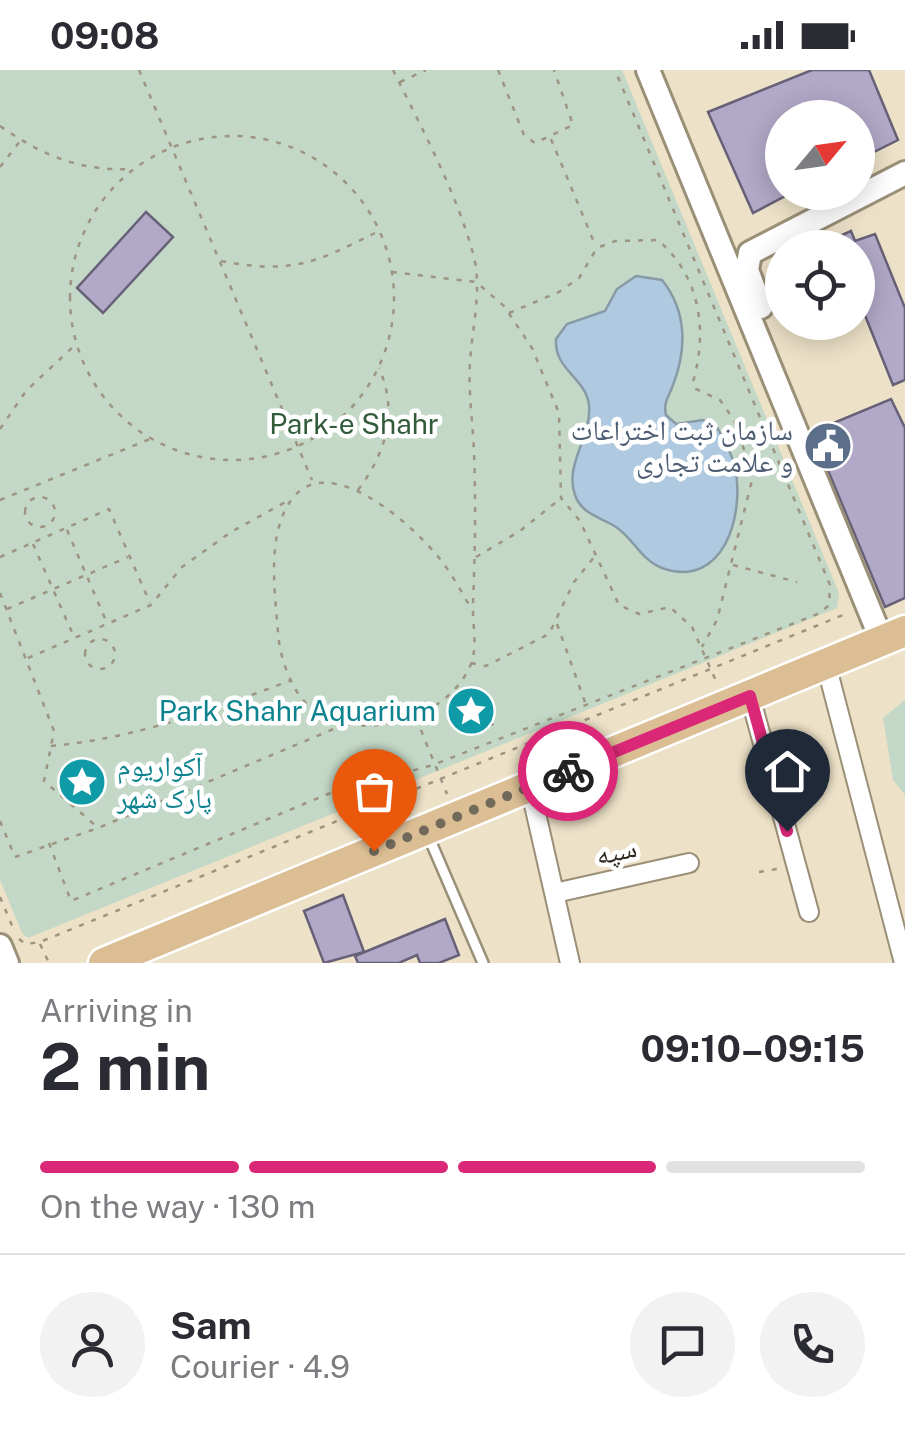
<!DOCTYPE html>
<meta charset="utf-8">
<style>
:root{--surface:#fff;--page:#f2f2f3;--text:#2b2b33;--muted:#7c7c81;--line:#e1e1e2;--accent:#db2777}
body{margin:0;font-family:"Public Sans","Noto Naskh Arabic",sans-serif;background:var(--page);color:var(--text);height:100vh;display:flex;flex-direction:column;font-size:38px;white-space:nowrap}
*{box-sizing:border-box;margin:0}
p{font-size:32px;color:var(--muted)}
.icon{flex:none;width:55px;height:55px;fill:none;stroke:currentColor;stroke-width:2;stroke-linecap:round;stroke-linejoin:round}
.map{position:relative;height:893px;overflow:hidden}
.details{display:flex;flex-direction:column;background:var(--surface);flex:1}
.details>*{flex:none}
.needle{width:65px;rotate:61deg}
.controls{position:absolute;left:765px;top:30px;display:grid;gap:20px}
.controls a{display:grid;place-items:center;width:110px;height:110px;border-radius:50%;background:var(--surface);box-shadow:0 5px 25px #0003;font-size:50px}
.pin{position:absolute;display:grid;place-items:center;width:85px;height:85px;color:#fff;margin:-102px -42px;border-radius:50% 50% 50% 0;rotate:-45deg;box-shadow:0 0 10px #0007}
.pin .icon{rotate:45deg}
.courier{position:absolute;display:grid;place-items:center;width:100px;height:100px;margin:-50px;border:8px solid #db2777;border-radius:50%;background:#fff;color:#222;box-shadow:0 2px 12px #0007}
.headline em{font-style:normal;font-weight:700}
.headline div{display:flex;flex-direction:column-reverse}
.headline{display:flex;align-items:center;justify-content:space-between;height:170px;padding:0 40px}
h1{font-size:65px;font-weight:700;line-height:75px}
.bar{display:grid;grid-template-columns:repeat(4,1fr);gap:15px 10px;align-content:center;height:120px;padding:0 40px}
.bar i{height:12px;border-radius:8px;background:var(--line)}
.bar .active{background:var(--accent)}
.bar p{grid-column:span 4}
.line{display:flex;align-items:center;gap:25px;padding:0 40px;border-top:2px solid var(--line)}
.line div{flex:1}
.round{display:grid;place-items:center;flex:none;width:105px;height:105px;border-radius:52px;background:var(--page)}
.status{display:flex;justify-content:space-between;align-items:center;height:70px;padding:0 50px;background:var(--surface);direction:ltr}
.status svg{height:28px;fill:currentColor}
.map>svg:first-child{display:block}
.green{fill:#c3d8c6}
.water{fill:#afcae0;stroke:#889aa6;stroke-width:2.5}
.building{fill:#b1a9c7;stroke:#676178;stroke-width:2.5}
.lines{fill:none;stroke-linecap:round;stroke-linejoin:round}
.service-casing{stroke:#9a8f77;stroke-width:14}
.minor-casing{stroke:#9a8f77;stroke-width:22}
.tertiary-casing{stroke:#9a8f77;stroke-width:28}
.primary-casing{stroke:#fff;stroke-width:35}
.path{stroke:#9d9582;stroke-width:2.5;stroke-dasharray:5 8;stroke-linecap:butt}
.service{stroke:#fff;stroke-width:9}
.minor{stroke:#fff;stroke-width:18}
.tertiary{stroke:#fff;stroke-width:22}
.primary{stroke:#dcbe94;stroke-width:30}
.done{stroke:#716a5b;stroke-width:10;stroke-dasharray:0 18}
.route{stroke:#db2777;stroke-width:12}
.labels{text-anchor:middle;stroke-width:9;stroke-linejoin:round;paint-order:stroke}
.park-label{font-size:28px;fill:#315b3a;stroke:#fff}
.service-label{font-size:28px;fill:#4e5e75;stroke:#fff;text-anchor:end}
.culture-label{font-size:28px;fill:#0d838f;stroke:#fff;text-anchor:end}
.street-label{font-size:28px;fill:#2e2a20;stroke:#fff}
</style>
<div class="status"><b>09:08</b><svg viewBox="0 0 49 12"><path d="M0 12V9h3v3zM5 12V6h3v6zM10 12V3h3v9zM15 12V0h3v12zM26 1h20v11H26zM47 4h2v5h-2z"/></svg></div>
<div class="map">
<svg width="905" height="893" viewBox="0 0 905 893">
<rect width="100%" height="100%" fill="#ede2c8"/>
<!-- green -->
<path class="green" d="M0,0h622l217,523 -2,15 -809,330 -6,-5 -22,-53z
M905,630v95l-12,-15 -10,-62z"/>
<!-- water -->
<path class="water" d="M636,206l26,4c25,31 25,69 11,105 -4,12 -10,17 -7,30l10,9 27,-4 13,5c7,14 16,28 19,42 10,47 -11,123 -73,101 -21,-8 -28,-29 -46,-41 -15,-10 -34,-12 -41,-32 -11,-30 17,-59 14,-90 -3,-27 -35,-35 -33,-66l11,-15 38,-13 12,-22z"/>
<!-- building -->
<path class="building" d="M812,0h57l29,70 -40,20v-42h-76v74h11l-40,21 -45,-101z
M146,142l27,25 -70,76 -26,-25z
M851,161l4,10 20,-7 30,74v72l-12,5 -35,-87v-50h-21l-4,-9z
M891,329l14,29v170l-20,9 -73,-175z
M481,629l11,25 -22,10 -11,-26z
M343,825l21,57 -40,11 -20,-52z
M445,849l14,36 -20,8h-19l-3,-8 -18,8h-41l-3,-7z"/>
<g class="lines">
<!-- service casing -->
<g class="service-casing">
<path id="service" d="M427,763l56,130"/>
</g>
<!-- minor casing -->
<g class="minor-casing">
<path id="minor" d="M826,594l78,299
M750,626l59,216
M530,717l40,176
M555,823l134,-30"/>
</g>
<!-- tertiary casing -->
<g class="tertiary-casing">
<path id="tertiary" d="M648,0l234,571
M761,237l-14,-37 3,-17 155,-80
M0,876l7,17"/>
</g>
<!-- primary casing -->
<g class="primary-casing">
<path id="primary" d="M104,893l801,-332"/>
</g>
<!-- path -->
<path class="path" d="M139,0l173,410
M393,0c29,59 64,123 81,187 8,35 -2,71 -4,105 -2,30 3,61 4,91 2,50 1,100 -1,151 -1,18 5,42 -2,60 -24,59 -121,84 -167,37 -15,-16 -25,-48 -26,-69 -3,-40 -12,-99 14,-133 36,-48 116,22 143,54 15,17 26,38 37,57
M498,0l26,65 11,8 38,-18 -19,-55
M400,12l26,-12
M0,56c42,29 78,45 130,43
M70 228a162 162 0 1 1 324 0a162 162 0 1 1-324 0Z
M551,69l45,108
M0,97l20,-26
M221,191c70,13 92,3 154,-28
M392,202l84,10 28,24 28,42 27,65 2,85 19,23 39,84 20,9 31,-7 22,20 24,54
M509,243l50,-21 20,-14 18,-30 18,-7 43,-1c42,36 50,90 35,142l3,7 24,11 14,20 19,56 -36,144 -15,27
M0,359l26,-38 49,-46
M358,420c27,-36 41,-77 21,-122
M25 442a15 15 0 1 1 30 0a15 15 0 1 1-30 0Z
M0,430l150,-61
M67,460l40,93
M33,474l41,93
M0,487l109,-48 41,94
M476,487l44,-26 40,-32
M733,495l64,17
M0,523l54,138 -10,50 52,45
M7,539l121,-52
M557,554l29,81
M85 584a15 15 0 1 1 30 0a15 15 0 1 1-30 0Z
M28,588l123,-53 31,-38 49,-35 60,-33
M471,593l15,3 63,-32 25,-52 21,-26
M416,648l31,76
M51,676c86,-8 161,-36 241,-66
M0,751l15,36 83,-29 250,-105
M49,773l22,58 257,-107 105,-29 387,-152 9,-8 1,-20 -215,-515
M759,802l18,-3
M0,827l13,31
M19,869l7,5 14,-2 803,-327 4,-6
M40,874l9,19"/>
<!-- service -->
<use href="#service" class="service"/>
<!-- minor -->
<use href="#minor" class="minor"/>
<!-- tertiary -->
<use href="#tertiary" class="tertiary"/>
<!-- primary -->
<use href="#primary" class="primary"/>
</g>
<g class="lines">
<!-- done -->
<path class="done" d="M374,781l194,-80"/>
<!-- route -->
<path class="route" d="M568,701l182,-75 37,135"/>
</g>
<!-- icons -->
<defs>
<g id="civic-disc" transform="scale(2.5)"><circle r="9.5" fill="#5c6f8a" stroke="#fff"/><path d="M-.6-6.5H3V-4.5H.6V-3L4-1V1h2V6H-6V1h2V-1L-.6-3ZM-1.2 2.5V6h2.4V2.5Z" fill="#fff"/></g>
<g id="sight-disc" transform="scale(2.5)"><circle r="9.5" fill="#0f9aa8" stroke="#fff"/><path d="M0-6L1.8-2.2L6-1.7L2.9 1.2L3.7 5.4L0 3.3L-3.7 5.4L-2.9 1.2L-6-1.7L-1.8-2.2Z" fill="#fff"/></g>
</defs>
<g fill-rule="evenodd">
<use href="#civic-disc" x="828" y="376"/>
<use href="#sight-disc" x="471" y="641"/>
<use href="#sight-disc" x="82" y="712"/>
</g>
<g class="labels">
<!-- park labels -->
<g class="park-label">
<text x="354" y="364">Park-e Shahr</text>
</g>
<!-- service labels -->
<g class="service-label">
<text x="793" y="370">سازمان ثبت اختراعات<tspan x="793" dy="32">و علامت تجاری</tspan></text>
</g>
<!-- culture labels -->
<g class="culture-label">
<text x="436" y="651">Park Shahr Aquarium</text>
<text x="117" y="706" text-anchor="start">آکواریوم<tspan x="117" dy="32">پارک شهر</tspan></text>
</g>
<!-- street labels -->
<g class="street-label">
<text transform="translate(616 781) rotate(-13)" y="10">سپه</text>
</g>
</g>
</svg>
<div class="controls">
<a><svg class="needle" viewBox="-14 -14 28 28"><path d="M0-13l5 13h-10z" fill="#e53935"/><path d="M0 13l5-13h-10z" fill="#7c7c81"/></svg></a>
<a><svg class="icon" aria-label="locate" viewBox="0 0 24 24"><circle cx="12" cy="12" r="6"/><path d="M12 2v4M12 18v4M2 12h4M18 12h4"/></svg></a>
</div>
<div class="pin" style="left:374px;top:781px;background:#ea580c"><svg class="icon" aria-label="bag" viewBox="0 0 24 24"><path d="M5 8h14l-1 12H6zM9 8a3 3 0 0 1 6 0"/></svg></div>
<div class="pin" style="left:787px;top:761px;background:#1f2937"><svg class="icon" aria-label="home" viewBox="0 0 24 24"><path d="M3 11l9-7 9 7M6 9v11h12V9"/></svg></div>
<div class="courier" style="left:568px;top:701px"><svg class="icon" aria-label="bike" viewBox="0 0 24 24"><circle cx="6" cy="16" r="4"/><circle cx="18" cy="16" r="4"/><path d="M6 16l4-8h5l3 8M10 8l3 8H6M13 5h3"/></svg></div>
</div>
<section class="details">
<div class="headline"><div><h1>2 min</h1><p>Arriving in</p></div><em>09:10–09:15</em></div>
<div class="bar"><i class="active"></i><i class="active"></i><i class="active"></i><i></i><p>On the way · 130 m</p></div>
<div class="line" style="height:180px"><a class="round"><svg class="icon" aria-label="person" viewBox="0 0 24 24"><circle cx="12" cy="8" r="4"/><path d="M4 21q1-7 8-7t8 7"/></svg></a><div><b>Sam</b><p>Courier · 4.9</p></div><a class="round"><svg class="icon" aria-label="chat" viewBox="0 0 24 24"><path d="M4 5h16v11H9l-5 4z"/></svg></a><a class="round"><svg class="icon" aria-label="phone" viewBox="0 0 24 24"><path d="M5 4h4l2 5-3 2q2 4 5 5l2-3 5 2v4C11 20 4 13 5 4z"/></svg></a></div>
</section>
